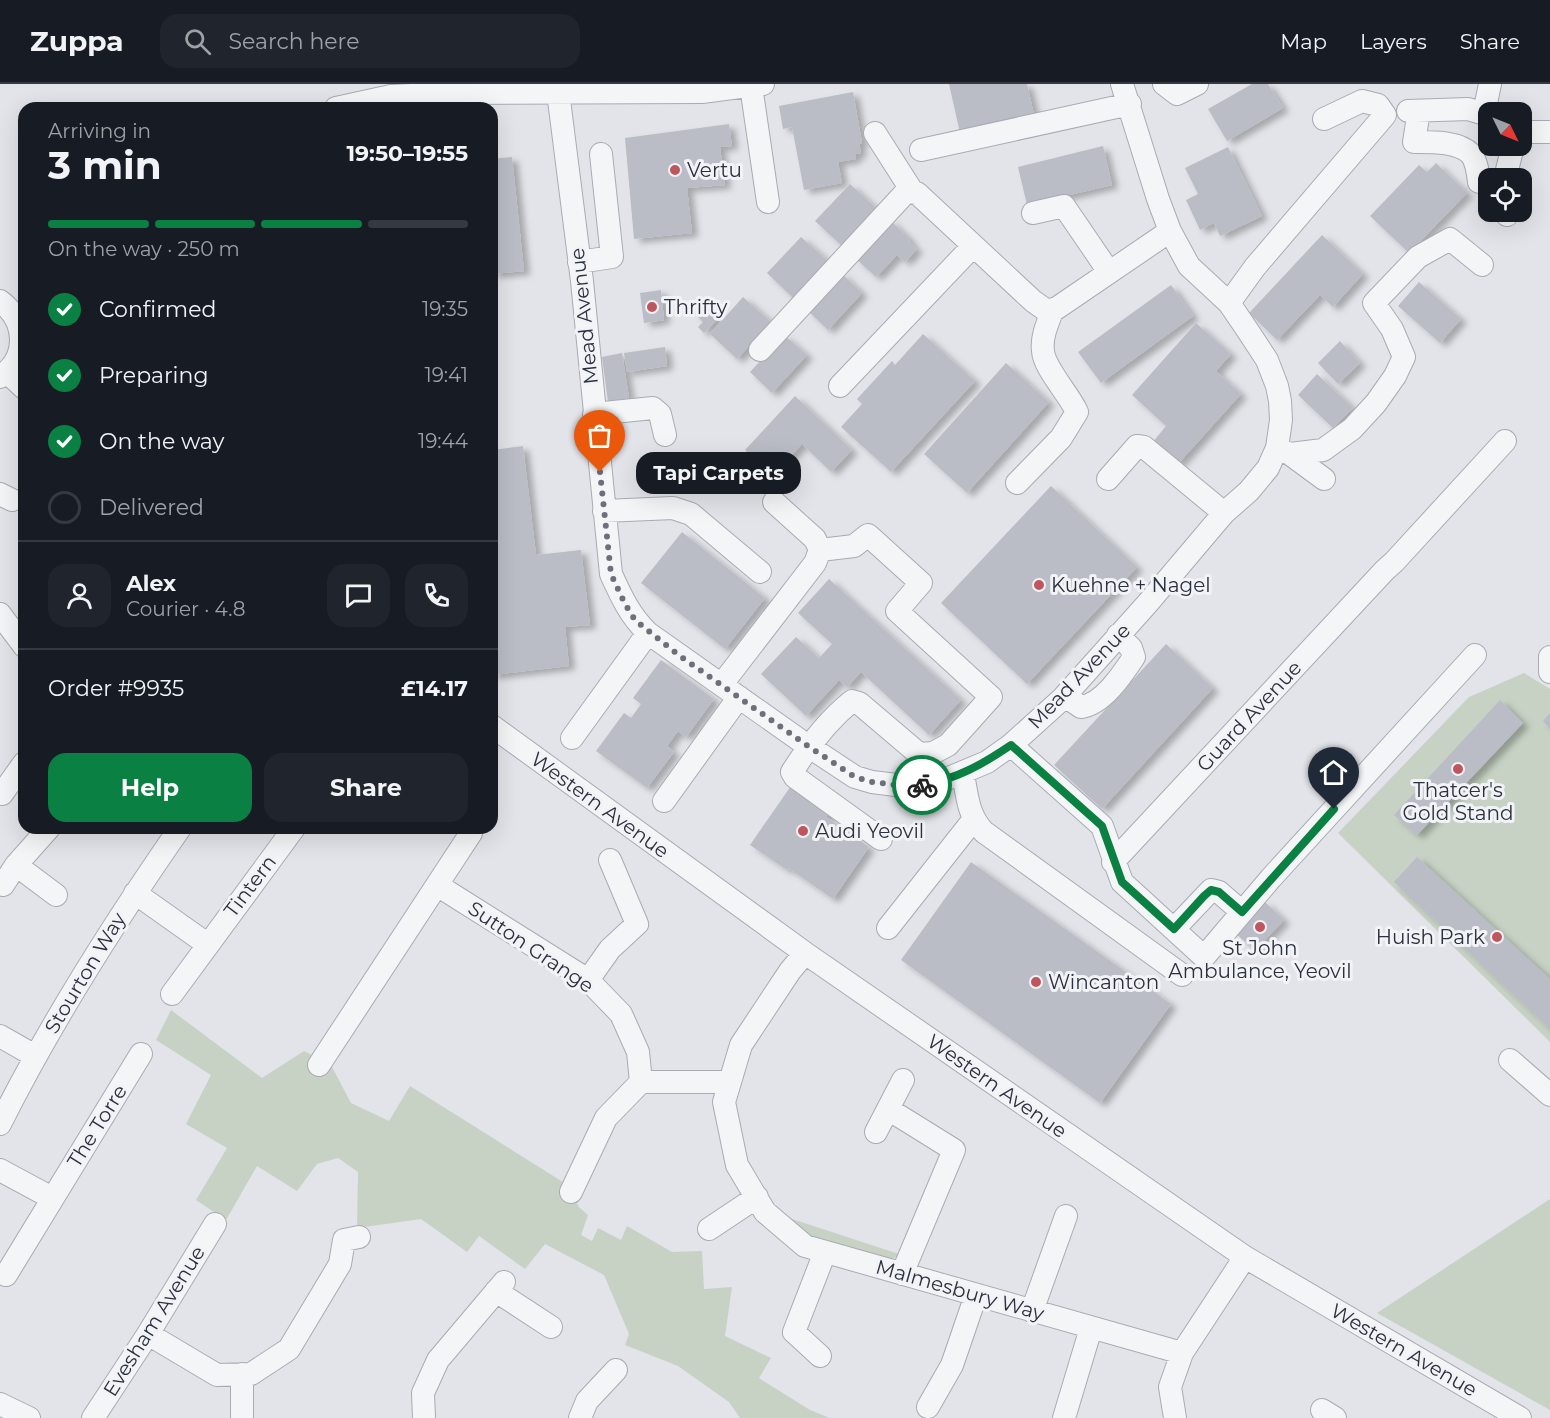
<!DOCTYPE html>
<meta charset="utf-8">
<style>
:root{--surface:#171b24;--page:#20242c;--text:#f1f3f6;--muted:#9ea1a6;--line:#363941;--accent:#0b8043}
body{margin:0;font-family:Montserrat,sans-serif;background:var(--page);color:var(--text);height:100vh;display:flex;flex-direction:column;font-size:22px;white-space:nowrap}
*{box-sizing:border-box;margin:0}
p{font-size:20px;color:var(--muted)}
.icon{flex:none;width:33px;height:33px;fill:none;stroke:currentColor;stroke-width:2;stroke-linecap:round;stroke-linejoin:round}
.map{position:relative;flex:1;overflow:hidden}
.drawer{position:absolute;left:18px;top:18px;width:480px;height:732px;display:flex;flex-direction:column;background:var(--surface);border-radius:18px;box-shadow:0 6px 24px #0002}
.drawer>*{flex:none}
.needle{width:39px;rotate:133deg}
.tools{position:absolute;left:1478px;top:18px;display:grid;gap:12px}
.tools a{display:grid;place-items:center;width:54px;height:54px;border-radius:12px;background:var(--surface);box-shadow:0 6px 24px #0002;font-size:30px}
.pin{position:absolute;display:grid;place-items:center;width:51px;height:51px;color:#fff;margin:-62px -26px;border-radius:50% 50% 50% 0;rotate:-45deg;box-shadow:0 0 6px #0007}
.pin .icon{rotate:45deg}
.courier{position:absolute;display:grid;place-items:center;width:60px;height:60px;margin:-30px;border:4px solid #0b8043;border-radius:50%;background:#fff;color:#222;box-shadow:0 2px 8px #0007}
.bubble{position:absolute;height:42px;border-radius:18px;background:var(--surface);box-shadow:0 6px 24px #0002;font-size:20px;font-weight:700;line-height:42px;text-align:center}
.overview em{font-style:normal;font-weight:700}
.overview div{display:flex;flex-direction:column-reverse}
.overview{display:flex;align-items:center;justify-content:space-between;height:102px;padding:0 30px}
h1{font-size:39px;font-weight:700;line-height:45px}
.bar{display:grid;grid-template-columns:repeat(4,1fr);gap:9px 6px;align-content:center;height:72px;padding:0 30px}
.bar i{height:8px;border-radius:4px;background:var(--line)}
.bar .on{background:var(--accent)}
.bar p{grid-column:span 4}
.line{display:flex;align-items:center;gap:15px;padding:0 30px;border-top:2px solid var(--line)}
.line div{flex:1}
.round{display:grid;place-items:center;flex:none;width:63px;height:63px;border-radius:18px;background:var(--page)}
ol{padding:0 30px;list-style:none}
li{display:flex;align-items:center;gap:18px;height:66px}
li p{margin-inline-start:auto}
li .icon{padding:6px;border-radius:50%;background:var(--accent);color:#fff;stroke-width:4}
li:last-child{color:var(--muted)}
li i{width:33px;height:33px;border:3px solid var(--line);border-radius:50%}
.primary-button{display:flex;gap:12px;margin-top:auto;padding:12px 30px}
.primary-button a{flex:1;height:69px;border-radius:18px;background:var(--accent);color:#fff;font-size:24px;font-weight:700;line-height:69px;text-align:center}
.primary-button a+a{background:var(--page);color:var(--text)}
header{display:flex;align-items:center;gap:36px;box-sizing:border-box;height:84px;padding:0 30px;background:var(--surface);border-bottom:2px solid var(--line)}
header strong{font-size:28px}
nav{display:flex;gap:33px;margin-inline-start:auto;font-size:21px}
.search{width:420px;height:54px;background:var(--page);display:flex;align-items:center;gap:15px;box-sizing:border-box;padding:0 21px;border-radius:18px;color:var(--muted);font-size:22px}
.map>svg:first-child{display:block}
.green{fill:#c7d2c4}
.building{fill:#babdc5;filter:url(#shadow)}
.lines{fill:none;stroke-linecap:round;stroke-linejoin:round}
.minor-casing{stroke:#a8abb3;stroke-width:24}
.minor{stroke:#f4f5f7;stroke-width:22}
.done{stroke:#6c707a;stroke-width:6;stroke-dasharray:0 10.8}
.route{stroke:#0b8043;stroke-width:8}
.poi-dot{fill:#bf565e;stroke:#f1f3f6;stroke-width:2}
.labels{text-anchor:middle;stroke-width:6;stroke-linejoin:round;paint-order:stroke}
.poi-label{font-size:20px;fill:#2c313f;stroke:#f1f3f6;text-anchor:start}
.street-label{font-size:20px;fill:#2c313f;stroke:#f1f3f6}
</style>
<header>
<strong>Zuppa</strong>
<div class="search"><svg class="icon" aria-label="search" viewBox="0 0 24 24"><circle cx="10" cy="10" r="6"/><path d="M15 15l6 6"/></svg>Search here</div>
<nav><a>Map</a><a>Layers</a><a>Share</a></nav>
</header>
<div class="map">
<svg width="1550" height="1334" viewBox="0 0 1550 1334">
<defs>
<filter id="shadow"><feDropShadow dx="6" dy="4" stdDeviation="3" flood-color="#0004"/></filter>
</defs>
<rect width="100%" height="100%" fill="#e2e4e9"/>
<!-- green -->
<path class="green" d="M1524,589l26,16v353l-212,-209 131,-136z
M171,926l91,68 42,-27 27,14 20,38 38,18 21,-35 156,98 13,23 9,8 -7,20 11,6 6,-13 23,12 6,-14 45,26 30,-1 2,38 28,-2 -7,49 46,22 -12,20 51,32 20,8h-90l-11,-16 -51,-36 -53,-21 4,-11 -25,-59 -59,-31 -20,25 -46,-33 -12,16 -46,-33 -64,9 1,-56 -20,-14 -21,6 -20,27 -40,-25 -31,54 -30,-20 31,-52 -41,-24 25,-49 -55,-35z
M1550,1115v211l-173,-97z
M786,1133l116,38 -19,7 -74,-23z"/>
<!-- building -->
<path class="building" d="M949,0h78l8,35 -74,18z
M1252,0h16l15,24 -56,33 -19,-32z
M853,8l9,51 -3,1 2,9 -6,1 1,5 -18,3 4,21 -38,7 -12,-63 -9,2 -4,-23z
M729,40l3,22 -12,1 5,38 -38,3 5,45 -58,6 -9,-101z
M1103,62l9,39 -85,20 -9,-38z
M1228,63l34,69 -42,20 -6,-13 -14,7 -14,-30 12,-6 -13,-26z
M512,73l12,114 -32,3v-115z
M1436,79l31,30 -58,60 -39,-37 49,-51 8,7z
M850,100l26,24 -34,38 -27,-25z
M890,136l20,19 -1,2 8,8 -12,13 -8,-7 -21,22 -21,-19z
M1322,151l41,39 -30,33 -13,-12 -43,45 -28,-27z
M801,153l27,24 -35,37 -26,-25z
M841,189l21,20 -34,37 -21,-20z
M1419,198l42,37 -21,24 -42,-37z
M1171,201l22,31 -92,67 -23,-31z
M661,206l3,30 -20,3 -4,-30z
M743,213l28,25 -34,37 -27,-25z
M705,220l14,14 -15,15 -6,-6 5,-5 -8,-8z
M1196,239l35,31 -15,17 25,23 -64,71 -25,-22 14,-17 -34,-31z
M923,250l52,47 -84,91 -50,-45 21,-23 -5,-5 35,-38 3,4z
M784,251l23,20 -35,38 -22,-21z
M1340,257l20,22 -22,21 -20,-21z
M665,263l2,19 -40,6 -3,-19z
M622,269l7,45 -21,4 -6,-45z
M1006,279l43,39 -82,91 -43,-39z
M1317,290l36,34 -20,20 -35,-33z
M795,312l57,54 -21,22 -29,-28 -30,32 -27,-26z
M523,362l13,109 45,-5 9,75 -25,2 4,39 -77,9v-225z
M1051,402l86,81 -110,117 -86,-81z
M682,448l83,66 -40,51 -84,-66z
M829,495l132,121 -32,35 -68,-63 -14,15 -8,-7 -33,36 -45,-42 35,-37 23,21 13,-14 -34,-31z
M1166,560l47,44 -111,121 -48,-44z
M661,576l53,39 -28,38 -8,-6 -11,15 7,6 -27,36 -51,-37 28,-38 7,5 10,-14 -8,-6z
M1500,616l23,23 -106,112 -23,-20z
M1550,629v15l-7,-7z
M793,699l38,27 -5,7 43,30 -36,52 -45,-31 -1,2 -37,-25z
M1417,773l133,122v50l-156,-147z
M971,778l200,142 -71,99 -199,-143z
M1265,818l19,18 -29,30 -19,-16z"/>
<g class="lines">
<!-- minor casing -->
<g class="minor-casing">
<path id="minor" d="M1164,0l13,10 20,-10
M751,2l17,116
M558,8l24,189 29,293c10,22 19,42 37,59l160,113 47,31 17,5 32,4 40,-6 43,-18 24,-17 51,-46 85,-95 77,-91 25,-22 19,-23 9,-20 4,-28 -1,-19 -3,-15 -10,-26 -21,-32 -17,-25 -40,-37 -19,-35 -12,-32 -36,-115
M336,24l55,-12 62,-3 249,-1 61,-8
M1408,27l60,-2 20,6
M1419,27l-5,31c16,0 44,-1 57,12 6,8 7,19 8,28
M1484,29l6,-29
M1521,48h29
M875,49l37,58
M921,66l209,-46
M1505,94l8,-32
M1506,128l1,3
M1033,129l31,-7 45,66
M579,178l33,-5 -11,-103
M0,217c27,20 29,57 0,76
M1229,219l26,-36 130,-152 -7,-10 -16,-4 -38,18
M760,266l146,-158 11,1 116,108 14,10 10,-3 113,-77
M7,288l17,16
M840,302l133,-140
M594,330l59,-6 7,6 5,21
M1283,367l7,3 34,25
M1290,370l33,-4 29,-21 24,-26 19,-27 9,-19 -12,-28 -18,-26 44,-46 32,-18 32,26
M1108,395l29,-33 7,1 80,66
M1017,399l44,-45 16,-26c-8,-18 -33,-44 -34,-61 -2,-14 5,-29 10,-42
M0,410l12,6
M604,427l69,-3 18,6 69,58
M820,466l34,-4 14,-11 53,48 -24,28 94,86 -43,48 -15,8 -14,1 -60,-51 -7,-2c-25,20 -43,44 -60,71l3,5 86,62
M0,530l24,32
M1550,573v15
M722,600l93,-121 5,-13 -5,-11 -41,-37
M1065,612l16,11c22,-3 41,-32 53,-50l-3,-9 -13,-13
M492,642l313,227 440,304 275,161
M572,654l76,-105
M1011,661l91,81 20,56 82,75 67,-79 204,-223
M963,690c4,21 5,42 21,58l198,143
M2,710l22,-31
M664,717l75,-104
M49,744l-33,37 40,30
M1113,778l272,-292 9,-8 111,-121
M3,801l13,-20
M437,801l151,95 33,34 17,38 3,30
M135,809l72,51
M888,844l86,-109
M1174,845l37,-39 8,2 23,20
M805,869l-15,18 -49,74 -17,57 13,63 28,47 40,34 377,107
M588,896l22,-31 27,-25 -27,-64
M172,910l122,-166
M0,952l35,20
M1510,976l40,35
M319,981l152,-232
M888,1025l66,41 -52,124
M0,1040c52,-104 114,-201 180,-296
M876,1048l27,-52
M0,1086l52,28
M571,1108l35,-74 35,-36h89
M709,1145l48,-32
M6,1191l135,-221
M496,1207l55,36
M1032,1227l34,-95
M148,1250l69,41 34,-1 38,-25 51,-85 4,-24 15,-3
M820,1272l-26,-24 31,-80
M242,1290v44
M0,1320l29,14
M928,1323l24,-42 24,-70
M1322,1326l13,8
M93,1334l55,-84 67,-110
M424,1334l-1,-25 15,-33 66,-78
M580,1334l7,-17 29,-31
M1064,1334l27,-90
M1175,1334l-5,-31 12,-34 63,-96"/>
</g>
<!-- minor -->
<use href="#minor" class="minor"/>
</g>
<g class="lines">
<!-- done -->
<path class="done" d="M600,388l11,102 14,30 10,16 45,36 128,90 47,31 17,5 32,4 18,-1"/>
<!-- route -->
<path class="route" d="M922,701c35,-6 61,-21 89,-40l91,81 20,56 52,47 30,-33 7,-6 8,2 23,20 92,-103"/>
</g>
<!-- markers -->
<g class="poi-dot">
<circle cx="675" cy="86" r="6"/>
<circle cx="652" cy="223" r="6"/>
<circle cx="1039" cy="501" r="6"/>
<circle cx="1458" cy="685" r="6"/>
<circle cx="803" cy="747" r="6"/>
<circle cx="1260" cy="843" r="6"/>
<circle cx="1497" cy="853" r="6"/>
<circle cx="1036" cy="898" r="6"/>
</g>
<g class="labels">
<!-- poi labels -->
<g class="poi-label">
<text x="687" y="93">Vertu</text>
<text x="664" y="230">Thrifty</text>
<text x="1051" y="508">Kuehne + Nagel</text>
<text x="1458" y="713" text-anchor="middle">Thatcer's<tspan x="1458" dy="23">Gold Stand</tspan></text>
<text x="815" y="754">Audi Yeovil</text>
<text x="1485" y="860" text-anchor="end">Huish Park</text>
<text x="1260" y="871" text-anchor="middle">St John<tspan x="1260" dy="23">Ambulance, Yeovil</tspan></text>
<text x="1048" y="905">Wincanton</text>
</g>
<!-- street labels -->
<g class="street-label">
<text transform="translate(584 232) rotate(-96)" y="7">Mead Avenue</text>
<text transform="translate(1079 592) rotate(-46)" y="7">Mead Avenue</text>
<text transform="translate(1249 632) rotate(-47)" y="7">Guard Avenue</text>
<text transform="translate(600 721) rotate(36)" y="7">Western Avenue</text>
<text transform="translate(250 802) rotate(-53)" y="7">Tintern</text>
<text transform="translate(531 863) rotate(34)" y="7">Sutton Grange</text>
<text transform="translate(85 889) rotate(-59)" y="7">Stourton Way</text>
<text transform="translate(997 1002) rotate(35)" y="7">Western Avenue</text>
<text transform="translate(97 1042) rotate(-58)" y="7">The Torre</text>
<text transform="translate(960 1206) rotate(16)" y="7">Malmesbury Way</text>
<text transform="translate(154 1237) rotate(-58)" y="7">Evesham Avenue</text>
<text transform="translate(1404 1266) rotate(30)" y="7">Western Avenue</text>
</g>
</g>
</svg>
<div class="tools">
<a><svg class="needle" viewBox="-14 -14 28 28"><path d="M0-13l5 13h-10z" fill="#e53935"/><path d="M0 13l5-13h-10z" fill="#9ea1a6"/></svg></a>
<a><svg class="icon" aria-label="locate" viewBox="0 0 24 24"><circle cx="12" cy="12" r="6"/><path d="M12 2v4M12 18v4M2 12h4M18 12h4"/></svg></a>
</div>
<div class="pin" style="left:600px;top:388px;background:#ea580c"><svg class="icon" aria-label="bag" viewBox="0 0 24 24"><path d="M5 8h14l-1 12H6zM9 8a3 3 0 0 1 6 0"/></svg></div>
<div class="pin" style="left:1334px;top:725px;background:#1f2937"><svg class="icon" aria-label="home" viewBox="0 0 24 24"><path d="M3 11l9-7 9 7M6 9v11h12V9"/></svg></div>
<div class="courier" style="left:922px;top:701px"><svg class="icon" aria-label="bike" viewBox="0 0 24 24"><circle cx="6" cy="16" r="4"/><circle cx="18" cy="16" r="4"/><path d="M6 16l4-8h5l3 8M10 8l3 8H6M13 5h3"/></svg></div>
<div class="bubble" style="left:636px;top:368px;width:165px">Tapi Carpets</div>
<section class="drawer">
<div class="overview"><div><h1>3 min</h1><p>Arriving in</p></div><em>19:50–19:55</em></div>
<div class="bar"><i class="on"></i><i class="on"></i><i class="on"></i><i></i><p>On the way · 250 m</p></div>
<ol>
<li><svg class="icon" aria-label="check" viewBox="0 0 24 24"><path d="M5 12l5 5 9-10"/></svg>Confirmed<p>19:35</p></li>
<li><svg class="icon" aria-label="check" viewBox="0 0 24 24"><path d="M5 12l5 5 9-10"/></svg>Preparing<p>19:41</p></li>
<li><svg class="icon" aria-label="check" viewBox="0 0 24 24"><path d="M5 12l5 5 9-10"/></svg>On the way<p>19:44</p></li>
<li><i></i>Delivered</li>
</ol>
<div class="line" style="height:108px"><a class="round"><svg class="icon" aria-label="person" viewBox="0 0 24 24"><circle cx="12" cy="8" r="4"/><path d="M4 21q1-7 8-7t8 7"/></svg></a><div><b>Alex</b><p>Courier · 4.8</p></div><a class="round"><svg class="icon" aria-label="chat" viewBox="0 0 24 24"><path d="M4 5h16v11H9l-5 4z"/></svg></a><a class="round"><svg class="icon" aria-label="phone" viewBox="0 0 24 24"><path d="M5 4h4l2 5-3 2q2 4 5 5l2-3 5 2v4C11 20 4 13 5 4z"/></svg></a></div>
<div class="line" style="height:78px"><div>Order #9935</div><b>£14.17</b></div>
<div class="primary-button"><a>Help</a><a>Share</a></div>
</section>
</div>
